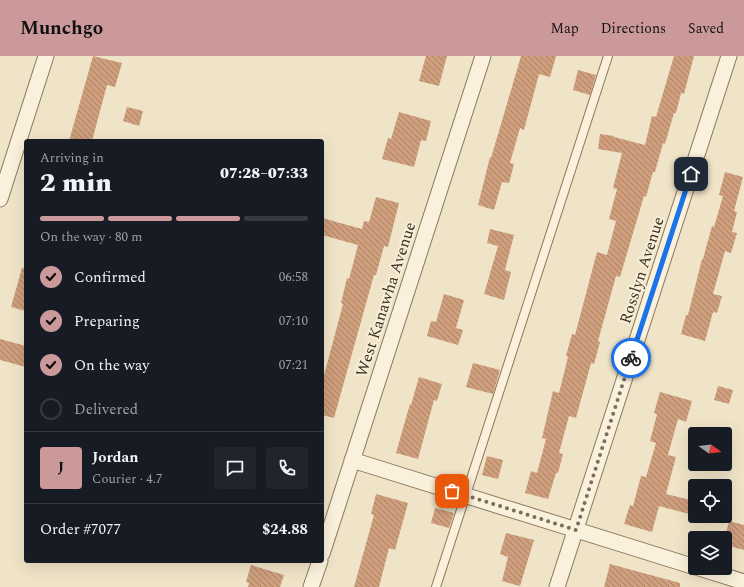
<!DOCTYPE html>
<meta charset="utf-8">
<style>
:root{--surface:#171b24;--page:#20242c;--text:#f1f3f6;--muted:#9ea1a6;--line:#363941;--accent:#cc999b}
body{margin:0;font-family:Spectral,serif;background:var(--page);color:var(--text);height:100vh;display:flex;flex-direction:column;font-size:15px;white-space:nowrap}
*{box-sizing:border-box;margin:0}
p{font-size:13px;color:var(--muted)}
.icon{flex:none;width:22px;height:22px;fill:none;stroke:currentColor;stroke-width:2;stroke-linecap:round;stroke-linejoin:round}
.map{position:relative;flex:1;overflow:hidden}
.panel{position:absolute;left:24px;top:83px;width:300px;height:424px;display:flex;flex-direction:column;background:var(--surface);border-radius:4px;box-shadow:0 4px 16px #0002}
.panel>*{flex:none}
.needle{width:26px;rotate:105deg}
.tools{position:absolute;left:688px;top:371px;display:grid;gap:8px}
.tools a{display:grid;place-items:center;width:44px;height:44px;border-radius:4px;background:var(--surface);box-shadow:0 4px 16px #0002;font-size:20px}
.pin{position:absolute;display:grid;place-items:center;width:34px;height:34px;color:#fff;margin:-17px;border-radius:8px;box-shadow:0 2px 6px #0006}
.courier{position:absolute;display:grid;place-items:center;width:40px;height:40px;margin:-20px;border:3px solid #1a73e8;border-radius:50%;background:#fff;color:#222;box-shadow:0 1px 5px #0007}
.overview em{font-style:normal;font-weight:800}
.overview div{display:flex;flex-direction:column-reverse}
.overview{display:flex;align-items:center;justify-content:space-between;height:68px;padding:0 16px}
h1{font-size:26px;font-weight:800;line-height:30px}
.bar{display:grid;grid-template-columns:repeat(4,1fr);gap:6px 4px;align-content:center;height:48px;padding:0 16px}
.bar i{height:5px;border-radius:3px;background:var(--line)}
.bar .current{background:var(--accent)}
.bar p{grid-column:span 4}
.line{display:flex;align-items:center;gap:10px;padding:0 16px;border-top:1px solid var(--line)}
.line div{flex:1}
.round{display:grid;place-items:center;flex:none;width:42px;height:42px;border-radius:4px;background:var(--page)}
ol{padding:0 16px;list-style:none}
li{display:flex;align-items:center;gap:12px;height:44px}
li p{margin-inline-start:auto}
li .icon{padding:4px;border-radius:50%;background:var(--accent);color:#111;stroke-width:4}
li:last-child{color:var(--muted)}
li i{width:22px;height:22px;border:2px solid var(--line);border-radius:50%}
header{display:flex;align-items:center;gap:24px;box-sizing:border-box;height:56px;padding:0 20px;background:var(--accent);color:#111}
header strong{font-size:19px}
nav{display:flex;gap:22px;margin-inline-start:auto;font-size:14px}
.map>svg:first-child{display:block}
.building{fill:url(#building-back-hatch)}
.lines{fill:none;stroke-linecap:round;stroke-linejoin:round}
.service-casing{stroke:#8d765c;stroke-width:10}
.minor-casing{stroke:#8d765c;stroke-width:17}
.service{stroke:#faf1dc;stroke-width:8}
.minor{stroke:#faf1dc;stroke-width:15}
.done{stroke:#7c6e5b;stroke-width:4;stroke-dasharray:0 7.2}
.route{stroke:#1a73e8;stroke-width:5}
.labels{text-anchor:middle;stroke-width:4;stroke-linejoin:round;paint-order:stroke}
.street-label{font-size:16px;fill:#3d2e20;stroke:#f7eed8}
</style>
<header>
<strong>Munchgo</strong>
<nav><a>Map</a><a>Directions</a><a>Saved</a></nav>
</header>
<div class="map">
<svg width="744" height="531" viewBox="0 0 744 531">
<defs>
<pattern id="building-back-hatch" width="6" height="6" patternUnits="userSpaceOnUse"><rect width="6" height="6" fill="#cf9f7d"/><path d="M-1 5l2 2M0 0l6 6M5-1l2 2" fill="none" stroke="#a98266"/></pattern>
</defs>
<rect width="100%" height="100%" fill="#f0e4c8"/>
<!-- building -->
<path class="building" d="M93,0l29,7 -7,24 -8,-2 -15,56h-23z
M426,0h21l-8,30 -20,-5z
M521,0h35l-6,21 -11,-3 -15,56 -4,-2 -10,35 4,1 -5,19 -7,-1 -8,28 -16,-5 12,-48 1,1z
M674,0h20l-10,38 -3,-1 -5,20h-2l-9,31 -2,-1 -8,29h-2l-7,25 -2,-1 -24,81 -4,-1 -18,65 2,1 -6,22 -3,-1 -15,55 -7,-2 -10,37 4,1 -5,19h-2l-8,26 -23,-6 6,-22 6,2 9,-34 -4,-1 11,-47 6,2 9,-36 -2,-1 6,-22 3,1 22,-83 10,3 9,-34 -7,-2 8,-30 -4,-1 9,-35 -24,-4 2,-15 14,2v1l31,8 7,-29 4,1z
M578,14l18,5 -6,20 -17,-5z
M127,51l16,4 -4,15 -16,-5z
M399,56l32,9 -5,20 -5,-1 -7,27 -32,-8 6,-21 3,1z
M725,116l18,5 -9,34 3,1 -5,20 5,1 -6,20 -6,-2 -12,43 9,2 -5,17 -4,-1 -8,29 -24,-7 5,-19h2l14,-56h1l9,-33 2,1 9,-31 -4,-1z
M376,141l23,6 -11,44 -4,-1 -8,29h-2l-40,143 -12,-3v-32l21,-79 -2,-1 6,-25 2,1 9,-34 -36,-10v-17l40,11 2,-8 5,1z
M490,173l24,6 -9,35 6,2 -7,28 -20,-6 14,-48 -11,-3z
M22,212h4v43l-15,-4z
M444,238l20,6 -8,28 7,2 -5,15 -31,-9 4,-15 5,1z
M0,283l26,7v21l-26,-7z
M473,307l27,7 -7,24 -27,-7z
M419,321l23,7 -5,17 -3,-1 -16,59 -22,-6 14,-49 1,1z
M718,330l15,4 -4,14 -15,-4z
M660,336l32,9 -6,21 -8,-3 -10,36 8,2 -10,37 29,7v5l-2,9 -34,-9 -7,26 -28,-8 6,-19 3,1 8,-30 5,1 10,-34 -6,-2 7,-27 -3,-1z
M487,400l16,4 -5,19 -16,-4z
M376,438l32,9 -13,47 -6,-2 -10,39h-25l20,-72 -3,-1z
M435,452l19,5 -5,15 -18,-5z
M729,465l15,4v25l-19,-5v-8z
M506,477l28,7 -14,46 -18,-5 6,-24 -8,-3z
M610,508l70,19v4h-76z
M251,509l33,10 -4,12h-32l1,-4 -3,-1z"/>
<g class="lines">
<!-- service casing -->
<g class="service-casing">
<path id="service" d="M436,531l172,-531"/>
</g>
<!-- minor casing -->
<g class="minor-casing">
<path id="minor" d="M0,143l46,-143
M352,404l343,107
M322,498l161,-498
M699,512l45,14
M311,531l9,-26
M557,531l172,-531"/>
</g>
<!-- service -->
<use href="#service" class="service"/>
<!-- minor -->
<use href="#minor" class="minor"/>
</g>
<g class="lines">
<!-- done -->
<path class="done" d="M452,435l124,39 55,-172"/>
<!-- route -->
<path class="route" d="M631,302l60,-184"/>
</g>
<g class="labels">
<!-- street labels -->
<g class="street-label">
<text transform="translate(641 214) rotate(-72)" y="6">Rosslyn Avenue</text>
<text transform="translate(385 243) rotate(-72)" y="6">West Kanawha Avenue</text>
</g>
</g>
</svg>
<div class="tools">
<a><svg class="needle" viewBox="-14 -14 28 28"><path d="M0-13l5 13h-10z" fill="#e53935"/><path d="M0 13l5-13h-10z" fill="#9ea1a6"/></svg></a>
<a><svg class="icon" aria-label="locate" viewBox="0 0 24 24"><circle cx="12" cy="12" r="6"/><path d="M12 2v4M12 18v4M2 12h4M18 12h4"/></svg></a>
<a><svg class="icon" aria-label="layers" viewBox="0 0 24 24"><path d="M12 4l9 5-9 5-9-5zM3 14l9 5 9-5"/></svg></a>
</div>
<div class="pin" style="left:452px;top:435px;background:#ea580c"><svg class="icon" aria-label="bag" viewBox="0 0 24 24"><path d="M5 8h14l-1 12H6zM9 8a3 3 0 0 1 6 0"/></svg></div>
<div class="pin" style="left:691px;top:118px;background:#1f2937"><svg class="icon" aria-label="home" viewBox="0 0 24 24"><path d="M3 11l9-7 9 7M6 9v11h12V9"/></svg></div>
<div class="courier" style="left:631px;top:302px"><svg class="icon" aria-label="bike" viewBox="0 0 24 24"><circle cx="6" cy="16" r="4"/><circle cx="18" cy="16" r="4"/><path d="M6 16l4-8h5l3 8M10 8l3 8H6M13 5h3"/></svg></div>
<section class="panel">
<div class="overview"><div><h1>2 min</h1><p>Arriving in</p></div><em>07:28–07:33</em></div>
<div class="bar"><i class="current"></i><i class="current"></i><i class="current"></i><i></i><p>On the way · 80 m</p></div>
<ol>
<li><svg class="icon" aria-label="check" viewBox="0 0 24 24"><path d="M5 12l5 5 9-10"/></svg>Confirmed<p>06:58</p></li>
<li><svg class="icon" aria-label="check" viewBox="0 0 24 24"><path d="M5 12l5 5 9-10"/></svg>Preparing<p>07:10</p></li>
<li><svg class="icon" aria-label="check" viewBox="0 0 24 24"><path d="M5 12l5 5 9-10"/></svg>On the way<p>07:21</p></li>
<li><i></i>Delivered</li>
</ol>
<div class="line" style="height:72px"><b class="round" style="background:var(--accent);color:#111">J</b><div><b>Jordan</b><p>Courier · 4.7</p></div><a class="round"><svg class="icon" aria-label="chat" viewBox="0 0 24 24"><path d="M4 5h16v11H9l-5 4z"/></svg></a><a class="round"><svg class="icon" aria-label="phone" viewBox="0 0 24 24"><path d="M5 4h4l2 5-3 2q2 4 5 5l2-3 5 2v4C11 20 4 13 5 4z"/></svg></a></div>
<div class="line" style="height:52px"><div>Order #7077</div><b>$24.88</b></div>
</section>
</div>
